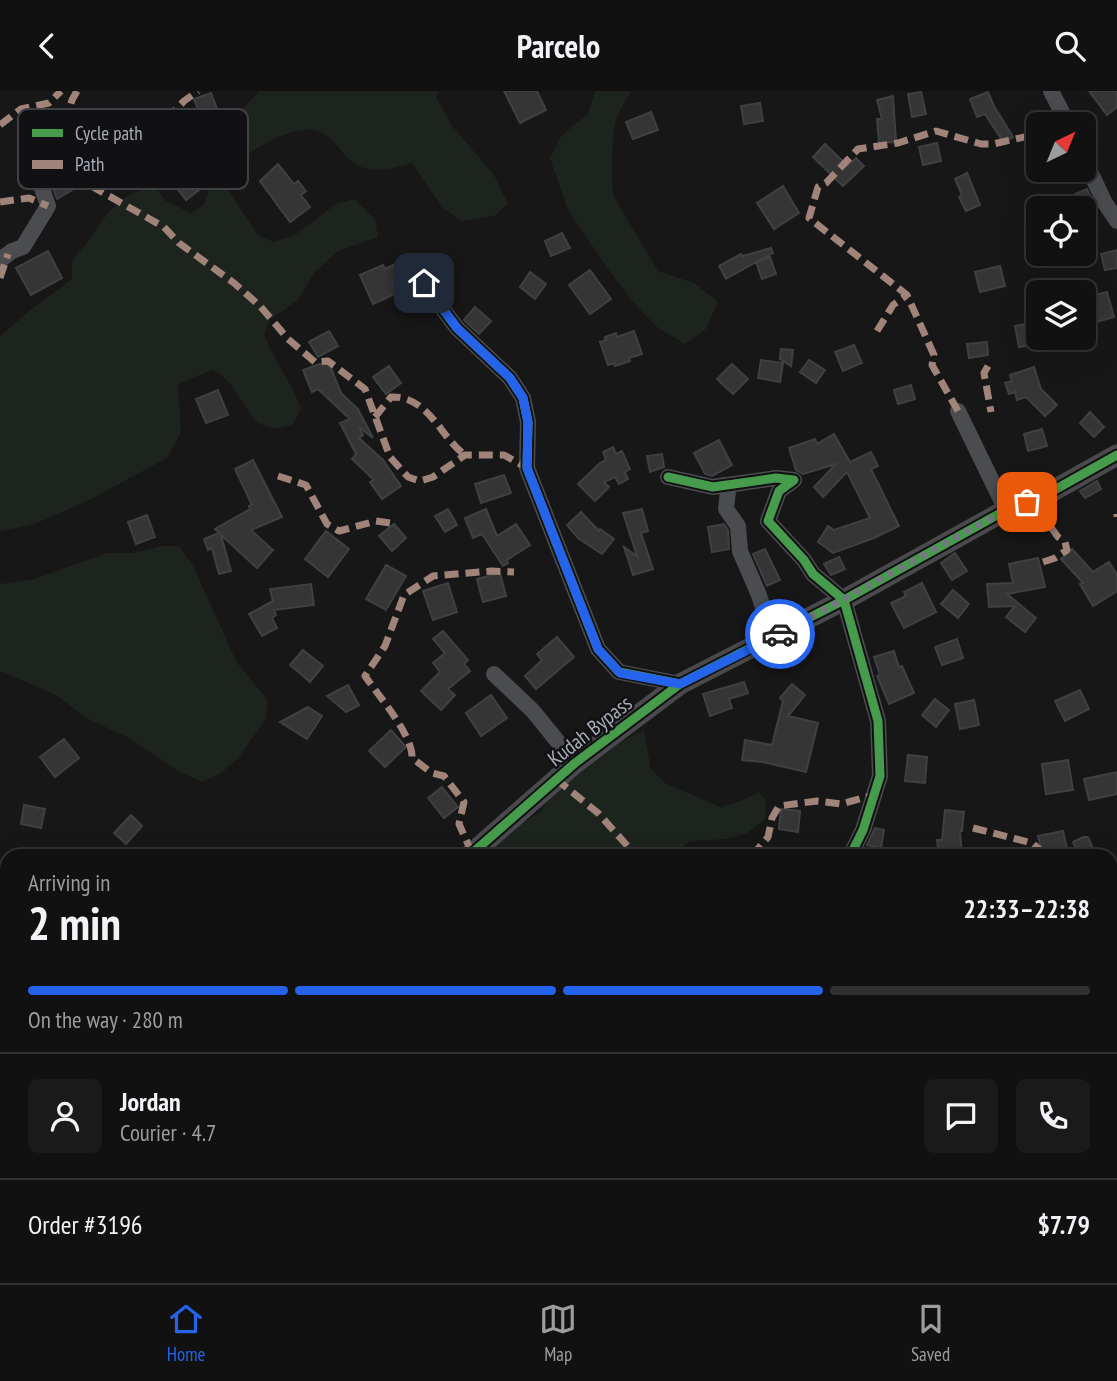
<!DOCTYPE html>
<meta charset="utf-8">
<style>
:root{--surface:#111;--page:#1a1a1a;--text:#f1f3f6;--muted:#9c9d9f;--line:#303131;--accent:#2563eb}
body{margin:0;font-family:"PT Sans Narrow",sans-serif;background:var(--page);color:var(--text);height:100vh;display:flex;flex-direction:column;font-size:26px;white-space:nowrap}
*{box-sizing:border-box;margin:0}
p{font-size:23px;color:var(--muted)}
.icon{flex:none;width:38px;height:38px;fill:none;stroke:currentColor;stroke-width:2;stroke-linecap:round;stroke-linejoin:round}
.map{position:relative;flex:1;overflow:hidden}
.panel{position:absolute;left:0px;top:758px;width:1118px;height:436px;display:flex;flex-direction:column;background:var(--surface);border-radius:21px 21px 0 0;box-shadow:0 7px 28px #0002,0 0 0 2px var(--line)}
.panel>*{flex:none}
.needle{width:46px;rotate:43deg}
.buttons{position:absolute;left:1026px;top:21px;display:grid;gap:14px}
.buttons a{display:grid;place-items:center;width:70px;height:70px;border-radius:10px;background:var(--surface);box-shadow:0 7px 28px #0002,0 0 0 2px var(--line);font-size:35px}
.pin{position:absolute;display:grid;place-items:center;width:60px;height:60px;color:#fff;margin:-30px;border-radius:14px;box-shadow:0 4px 10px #0006}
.courier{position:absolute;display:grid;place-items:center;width:70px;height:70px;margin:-35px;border:5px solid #2563eb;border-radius:50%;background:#fff;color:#222;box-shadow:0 2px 9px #0007}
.head em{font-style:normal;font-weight:800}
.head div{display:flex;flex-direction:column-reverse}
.head{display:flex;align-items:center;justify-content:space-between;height:119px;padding:0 28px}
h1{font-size:46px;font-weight:800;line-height:52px}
.bar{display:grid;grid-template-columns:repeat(4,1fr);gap:10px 7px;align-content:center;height:84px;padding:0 28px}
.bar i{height:9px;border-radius:5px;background:var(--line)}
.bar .active{background:var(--accent)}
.bar p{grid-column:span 4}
.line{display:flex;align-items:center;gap:18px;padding:0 28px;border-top:2px solid var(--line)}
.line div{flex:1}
.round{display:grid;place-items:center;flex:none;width:74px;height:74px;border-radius:10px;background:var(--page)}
header{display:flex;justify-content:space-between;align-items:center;height:91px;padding:0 28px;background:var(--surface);font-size:32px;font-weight:800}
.menu{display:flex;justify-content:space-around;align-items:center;height:98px;border-top:2px solid var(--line);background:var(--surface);font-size:19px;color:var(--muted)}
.menu a{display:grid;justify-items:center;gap:4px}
.menu .active{color:var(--accent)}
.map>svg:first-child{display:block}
.green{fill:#1d241e}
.building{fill:#353536;stroke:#3f4043;stroke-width:2}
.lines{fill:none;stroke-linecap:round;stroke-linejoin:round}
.street{stroke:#4b4c50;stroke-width:16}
.secondary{stroke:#4a4a4e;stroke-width:21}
.quiet{stroke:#a18479;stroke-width:7;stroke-dasharray:14 7;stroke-linecap:butt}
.cycleway-casing{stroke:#111113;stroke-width:13}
.cycleway{stroke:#469c4c;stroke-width:9}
.done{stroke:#757880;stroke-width:7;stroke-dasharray:0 12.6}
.route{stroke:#2563eb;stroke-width:9}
.labels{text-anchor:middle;stroke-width:5;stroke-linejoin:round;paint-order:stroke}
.street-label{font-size:21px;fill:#a8adb8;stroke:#111113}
.key{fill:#111113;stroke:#3e4045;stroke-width:2}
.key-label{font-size:19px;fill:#a8adb8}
</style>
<header><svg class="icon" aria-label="back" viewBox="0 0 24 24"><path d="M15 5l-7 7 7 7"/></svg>Parcelo<svg class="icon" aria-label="search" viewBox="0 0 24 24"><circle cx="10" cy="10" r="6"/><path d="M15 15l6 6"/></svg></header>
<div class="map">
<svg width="1117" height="1192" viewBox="0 0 1117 1192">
<rect width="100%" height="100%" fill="#171717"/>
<!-- green -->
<path class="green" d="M260,0h178l-2,6 17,30 41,48 14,29 -14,12 -33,5 -19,-14 -30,-44c-16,4 -31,10 -48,5 -17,-5 -24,-22 -37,-32 -26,-21 -77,16 -99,32l2,25 28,42 16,7 22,-8 40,-30 18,-5 21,20 3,18 -40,14 -24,22 -16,27 -27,19 -7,14c9,27 28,49 37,76l-8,15c-49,20 -45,-39 -81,-54l-34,14 3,48 -14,26 -74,40 -58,26 -35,7v-195l34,-29 38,-28c0,-5 -1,-12 0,-17 2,-6 10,-13 14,-18 18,-26 35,-57 71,-55l9,12 25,12 13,-8 5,-15v-34l36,-50z
M595,0h37c-7,10 -15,22 -17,34 -3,17 -5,57 -1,72l44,74 36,12 24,19 -12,27 -21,15 -28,-17 -25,-26 -24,-32 -40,-59 -18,-52 12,-23 26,-21z
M161,455h18l14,20 44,97 31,37 -2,19 -28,39 -17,15 -19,9 -22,-10 -51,-34 -43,-20 -30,-23 -56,-24v-87l31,-4 76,-27h28z
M644,639l7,39 14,14 55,24 21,-6 18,-9 7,8 -1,19 -18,14 -20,6 -37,2 -19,15h-196l45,-32 20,-11 12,-20 43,-33 29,-20z
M1117,1115v77h-268l-2,-5 264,-1v-69z"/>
<!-- building -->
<path class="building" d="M504,0h33l9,19 -26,13z
M1089,0h28v16l-10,8z
M921,1l5,22 -14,3 -4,-23z
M988,1l6,14 19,31 -9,6 -19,-29 -8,3 -7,-18z
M211,2l8,21 -17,6 -8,-21z
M893,5l3,46 -17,1 -2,-24h5l-5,-19z
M760,12l3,18 -19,3 -3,-18z
M651,21l7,18 -25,9 -7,-17z
M170,37l12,18 -6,4 28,36 -18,14 -19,-25 6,-5 -21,-30z
M937,52l4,18 -18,4 -4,-18z
M825,53l23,22 8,-8 8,8 -21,20 -30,-29z
M66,71l14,23 -23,14 -9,-26z
M278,73l16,20 4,-3 8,10 -5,4 9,12 -20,15 -30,-41z
M967,82l13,32 -14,6 -7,-14 3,-2 -7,-16z
M783,95l16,27 -25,16 -17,-26z
M1087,98l7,16 -6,3h-18l-4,-10z
M562,142l8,15 -19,8 -6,-15z
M771,157l2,5 -16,9 13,-5 6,17 -14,5 -6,-17 -30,17 -7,-13 22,-12 2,2z
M1117,159v18l-12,2 -4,-16z
M48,160l14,27 -31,17 -15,-27z
M383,174l2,4 8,-4 7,14 -8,4 5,10 -24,11 -13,-29z
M1000,175l5,20 -25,6 -5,-20z
M590,179l21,29 -21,15 -21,-29z
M530,181l16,12 -11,15 -15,-12z
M1107,201l7,25 -29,8 -2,-27z
M475,216l16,14 -12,13 -15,-14z
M1038,231v22l-19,3 -4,-21z
M329,240l9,15 -20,11 -9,-15z
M634,240l8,23 -13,4 1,3 -15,5 -1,-3 -6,2 -8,-23 6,-2 -1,-3 11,-4 1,4z
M987,251l1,13 -19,3 -2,-14z
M854,254l8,18 -19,8 -8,-19z
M781,258l12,1 -2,16 -11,-7z
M761,269l22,3 -3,19 -22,-4z
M809,269l16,10 -9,13 -16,-11z
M328,270l13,32 17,16 15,29 -14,-11 4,8 -4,3 24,22 18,26 -19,13 -12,-17 4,-2 -22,-21 4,-5 -16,-31 10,-4 -32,-30 -6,3 -9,-22z
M732,273l16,15 -15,15 -16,-15z
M389,275l12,17 -15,11 -13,-17z
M1034,276l7,22 16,16 -12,11 -19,-19 -9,3 -2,-8 -6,2 -4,-11 7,-2 -2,-6z
M911,294l4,14 -17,5 -4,-14z
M218,299l10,25 -22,8 -10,-24z
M1090,321l14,15 -10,10 -14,-14z
M1042,338l5,17 -19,5 -4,-17z
M834,343l16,28 21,-10 7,14 -7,3 28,57 -25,12 -41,15 -15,-11 10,-16 6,4 36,-12 -23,-46 -24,25 -9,-10 22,-23 -33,10 -7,-4 -7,-22 26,-9 2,5z
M719,349l13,25 -20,11 -7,-2 -11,-21z
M613,356l3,7 6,-3 8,18 -5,3 3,7 -9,5 -4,-7 -11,5 5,5 -14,14 -17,-17 22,-21 6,-3 -3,-8z
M662,363l2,13 -14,5 -3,-16z
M253,369l29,57 -31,13 22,20 -16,18 -36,-33 10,36 -12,3 -7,-26 -4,2 -4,-11 15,-6 -4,-4 35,-20 -1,-3 3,-1 -17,-36z
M504,384l7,18 -30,10 -6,-19z
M1097,390l4,8 -16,9 -5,-7z
M448,418l9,16 -12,7 -10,-16z
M486,418l11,27 19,-12 14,21 -23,15 1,3 -5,3 -21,-32 -9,4 -8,-20z
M642,418l6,22 -7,2 12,36 -20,6 -9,-28 13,9 -14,-43z
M581,421l18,19 1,-2 14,10 -12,15 -24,-16 -11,-13z
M147,424l8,22 -19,7 -8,-22z
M394,433l12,14 -14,13 -13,-15z
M724,433l4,6 1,19 -17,3 -4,-25z
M326,440l23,18 -21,28 -23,-18z
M765,458l15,31 -13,6 -14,-32z
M1072,458l21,23 16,-10 8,13v16l-24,15 -13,-22 3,-1 -22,-24z
M955,462l12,18 -15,9 -11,-17z
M839,466l6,12 -14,6 -7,-11z
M1038,467l7,29 -38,7 29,24 -11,14 -19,-15 9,-11 -26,1 -2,-23 26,-1 -4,-19z
M386,474l20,11 -20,34 -20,-11z
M500,482l6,23 -23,6 -6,-23z
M448,492l9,29 -24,8 -10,-29z
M922,492l14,29 -32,16 -13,-25 15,-7 -2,-4z
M311,493l3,21 -40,5 2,5 -4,3 5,10 -15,8 -13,-22 24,-13 -3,-12z
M953,499l16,14 -11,14 -17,-14z
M443,540l25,29 -4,4 6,7 -22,18 7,6 -14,15 -20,-19 19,-19 -7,-9 12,-10 -12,-14z
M557,546l17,20 -38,32 -11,-13 17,-16 -5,-6z
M957,548l6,19 -21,7 -7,-18z
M303,559l20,16 -13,16 -20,-17z
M894,560l5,16 3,-1 12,27 -25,11 -12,-28 3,-1 -6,-18z
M744,591l4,11 -19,6 3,9 -22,8 -7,-22z
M792,593l13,11 -17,21 30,7 -12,49 -43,-10 -21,-2 3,-20 27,5 11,-44 -3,-3z
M348,594l11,20 -13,7 -19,-16z
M1080,599l9,19 -24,12 -10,-20z
M491,604l16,23 -26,18 -15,-23z
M935,608l14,11 -13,17 -14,-12z
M974,609l5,25 -19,4 -5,-25z
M308,616l14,9 -15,23 -27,-17z
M391,639l15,17 -21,20 -16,-16z
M64,648l15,19 -24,19 -15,-20z
M908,664l19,2 -2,26 -20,-2z
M1068,669l5,30 -27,4 -4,-30z
M1117,681v22l-28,6 -5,-21z
M442,696l16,20 -14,11 -16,-20z
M24,714l21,4 -4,19 -20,-4z
M781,718l19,2 -2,21 -19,-3z
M945,719l19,2 -2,19h-2l2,24 -23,1 -2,-16h5z
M131,724l11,11 -16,18 -12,-11z
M875,737l9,2 -3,18 -14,-3z
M1063,740l5,22 -25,3 -5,-20z
M1083,746h5l8,19h-17l-6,-14z"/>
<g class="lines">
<!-- street -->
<path class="street" d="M1051,0l17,33
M1083,66l22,46 12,18
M0,169l12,-9 11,-4 25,-41 -12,-36 9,-11 3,-10 16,-4
M424,193l33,44 53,50 13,20 5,24 -1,46 71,181 21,23 61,12
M958,320l48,99
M668,386l45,10 63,-9 18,2 -15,11 -11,30 36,39 9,14 31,26 34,121 2,55 -17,54 -13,26
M724,394l4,6 -2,18 12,17 2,25 19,44 13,43
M494,583l39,37 42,52
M0,818l7,-6"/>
<!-- secondary -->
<path class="secondary" d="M469,765l106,-93 105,-79 164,-84 162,-90 43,-17 68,-38
M115,1192l4,-6"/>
<!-- quiet -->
<path class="quiet" d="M77,0l-5,9 -8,29v16l29,42 71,40 15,16 55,40 26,23 28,33 27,23 13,-1 37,28 25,68 18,20 12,4 13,-4 32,-22h39l23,13
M0,34l21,-16 28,-6 12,-12
M93,96l24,-24 17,-4 18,-33 13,-5 19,-20 14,-10
M0,111l29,-4 19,8
M0,187l8,-24
M877,240l16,-26 14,-10
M988,275l-4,7 7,39
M958,320l-26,-46 2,-10 -27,-60 -98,-77 9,-31 8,-4 32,-34 40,-6 38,-12 45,13h12l45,-10
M375,326l16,-20c38,-1 49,40 74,58
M278,385l28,9 21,39 12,7 37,-10 14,2
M1117,423v3
M1043,471l12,-4 12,-8 -2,-8 -7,-5 -13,-18 4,-26
M556,688l42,34 34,38 10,5
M973,737l59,15 8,7v6
M472,762l-13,-29 5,-22 -20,-26 -12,-3 -20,-15c1,-23 -34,-63 -47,-82l20,-30 19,-51 29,-19 58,-5 23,1
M752,765l16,-19 4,-19 7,-12 38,-5 24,3 33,-9
M0,998l7,-1
M554,1186l3,6
M643,1186l3,6
M193,1192l2,-4 6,-2"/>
<!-- cycleway casing -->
<g class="cycleway-casing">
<path id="cycleway" d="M424,193l33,44 53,50 13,20 5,24 -1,46 71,181 21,23 61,12
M668,386l45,10 63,-9 18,2 -15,11 -11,30 36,39 9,14 31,26 34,121 2,55 -17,54 -13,26
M469,765l106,-93 105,-79 164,-84 162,-90 43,-17 68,-38"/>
</g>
<!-- cycleway -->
<use href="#cycleway" class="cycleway"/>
</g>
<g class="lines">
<!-- done -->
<path class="done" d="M780,543l226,-124 21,-8"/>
<!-- route -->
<path class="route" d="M424,192l33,45 53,50 13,20 5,24 -1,46 71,181 22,24 60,11 100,-50"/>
</g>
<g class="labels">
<!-- street labels -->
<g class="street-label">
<text transform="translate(590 640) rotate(-38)" y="7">Kudah Bypass</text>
</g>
</g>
<!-- legend -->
<rect x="18" y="18" width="230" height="80" rx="10" class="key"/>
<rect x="32" y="38" width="31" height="8" fill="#469c4c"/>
<rect x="32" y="69" width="31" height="9" fill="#a18479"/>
<g class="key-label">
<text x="75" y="49">Cycle path</text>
<text x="75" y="80">Path</text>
</g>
</svg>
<div class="buttons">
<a><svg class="needle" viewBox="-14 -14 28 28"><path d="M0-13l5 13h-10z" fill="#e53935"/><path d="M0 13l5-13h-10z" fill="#9c9d9f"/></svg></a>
<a><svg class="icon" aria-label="locate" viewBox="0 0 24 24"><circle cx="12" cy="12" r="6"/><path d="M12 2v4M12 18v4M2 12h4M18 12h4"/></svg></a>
<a><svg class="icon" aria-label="layers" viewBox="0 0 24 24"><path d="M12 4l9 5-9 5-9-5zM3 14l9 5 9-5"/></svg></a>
</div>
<div class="pin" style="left:1027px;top:411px;background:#ea580c"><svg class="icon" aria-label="bag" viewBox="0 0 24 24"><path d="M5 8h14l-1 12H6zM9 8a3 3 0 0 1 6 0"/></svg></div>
<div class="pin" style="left:424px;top:192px;background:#1f2937"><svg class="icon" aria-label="home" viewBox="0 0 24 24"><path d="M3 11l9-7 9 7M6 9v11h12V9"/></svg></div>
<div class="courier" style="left:780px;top:543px"><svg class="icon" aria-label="car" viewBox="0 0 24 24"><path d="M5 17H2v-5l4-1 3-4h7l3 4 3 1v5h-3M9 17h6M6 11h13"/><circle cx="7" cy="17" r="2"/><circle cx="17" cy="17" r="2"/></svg></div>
<section class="panel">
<div class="head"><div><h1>2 min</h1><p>Arriving in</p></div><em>22:33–22:38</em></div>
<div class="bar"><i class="active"></i><i class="active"></i><i class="active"></i><i></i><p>On the way · 280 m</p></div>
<div class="line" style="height:126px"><a class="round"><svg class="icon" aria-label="person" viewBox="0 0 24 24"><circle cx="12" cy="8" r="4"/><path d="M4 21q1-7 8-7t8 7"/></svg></a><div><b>Jordan</b><p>Courier · 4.7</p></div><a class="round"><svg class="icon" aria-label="chat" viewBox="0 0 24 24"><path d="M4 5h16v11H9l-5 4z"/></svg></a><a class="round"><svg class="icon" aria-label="phone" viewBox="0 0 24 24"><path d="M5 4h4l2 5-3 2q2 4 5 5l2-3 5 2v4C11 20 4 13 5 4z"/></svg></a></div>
<div class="line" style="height:91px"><div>Order #3196</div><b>$7.79</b></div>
</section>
</div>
<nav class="menu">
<a class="active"><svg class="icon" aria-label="home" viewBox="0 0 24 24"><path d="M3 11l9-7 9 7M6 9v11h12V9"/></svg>Home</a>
<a><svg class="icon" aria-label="map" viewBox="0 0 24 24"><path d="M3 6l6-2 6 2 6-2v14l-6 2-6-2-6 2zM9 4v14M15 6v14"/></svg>Map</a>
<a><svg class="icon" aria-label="saved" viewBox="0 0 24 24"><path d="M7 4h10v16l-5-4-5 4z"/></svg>Saved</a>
</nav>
